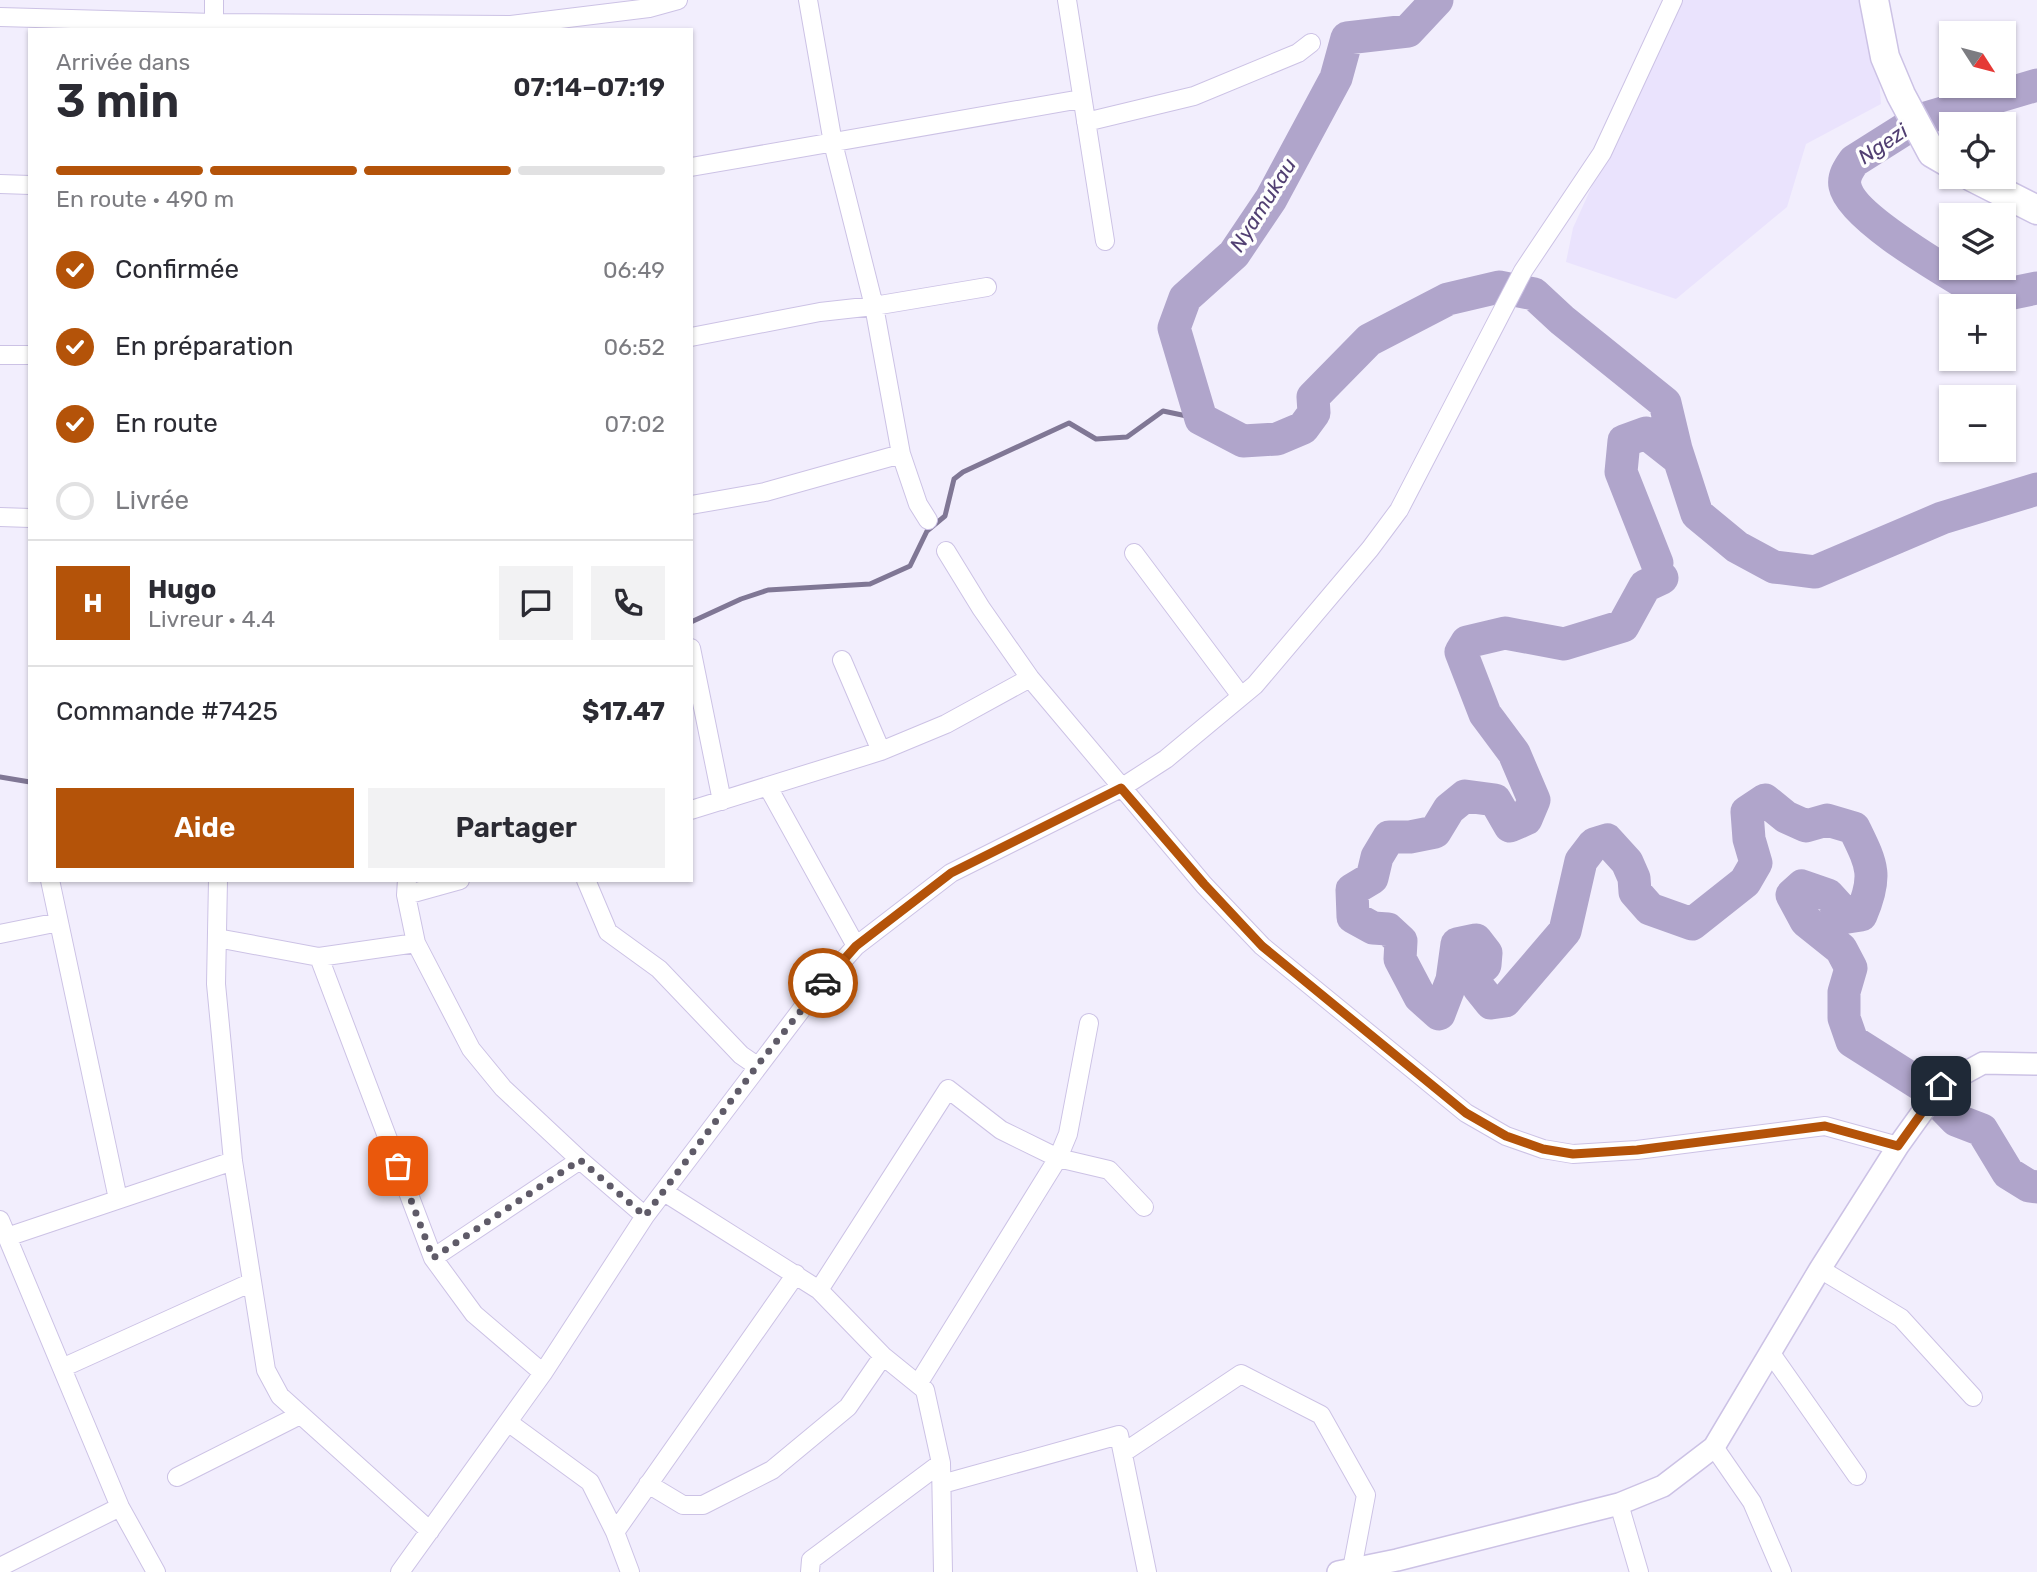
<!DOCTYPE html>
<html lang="fr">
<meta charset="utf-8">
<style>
:root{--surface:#fff;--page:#f2f2f3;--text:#2b2b33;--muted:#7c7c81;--line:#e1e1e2;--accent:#b45309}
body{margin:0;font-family:Rubik,sans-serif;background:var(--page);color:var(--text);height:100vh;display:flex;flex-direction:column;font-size:26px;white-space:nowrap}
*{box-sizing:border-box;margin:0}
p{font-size:23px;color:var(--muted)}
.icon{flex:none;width:38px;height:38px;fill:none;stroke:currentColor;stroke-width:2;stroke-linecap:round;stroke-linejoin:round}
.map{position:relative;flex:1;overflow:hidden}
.side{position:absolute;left:28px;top:28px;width:665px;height:854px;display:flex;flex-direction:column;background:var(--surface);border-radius:0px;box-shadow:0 2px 5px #0004}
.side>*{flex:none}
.needle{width:46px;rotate:126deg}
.buttons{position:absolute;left:1939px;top:21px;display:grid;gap:14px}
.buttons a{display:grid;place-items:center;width:77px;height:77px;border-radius:0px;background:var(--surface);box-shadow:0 2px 5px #0004;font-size:35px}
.pin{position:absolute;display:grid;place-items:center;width:60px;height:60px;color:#fff;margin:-30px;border-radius:14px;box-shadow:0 4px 10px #0006}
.courier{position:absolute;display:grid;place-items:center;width:70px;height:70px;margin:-35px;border:5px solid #b45309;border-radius:50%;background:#fff;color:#222;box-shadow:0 2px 9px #0007}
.overview em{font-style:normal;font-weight:600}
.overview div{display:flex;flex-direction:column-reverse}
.overview{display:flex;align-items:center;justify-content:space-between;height:119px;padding:0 28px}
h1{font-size:46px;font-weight:600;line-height:52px}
.bar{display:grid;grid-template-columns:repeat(4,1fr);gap:10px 7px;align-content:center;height:84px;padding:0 28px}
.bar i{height:9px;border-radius:5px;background:var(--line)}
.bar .current{background:var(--accent)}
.bar p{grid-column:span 4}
.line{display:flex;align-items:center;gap:18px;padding:0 28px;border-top:2px solid var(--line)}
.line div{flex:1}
.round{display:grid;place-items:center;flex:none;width:74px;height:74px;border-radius:0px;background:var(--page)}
ol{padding:0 28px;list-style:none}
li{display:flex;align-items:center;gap:21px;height:77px}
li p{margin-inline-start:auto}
li .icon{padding:7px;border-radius:50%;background:var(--accent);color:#fff;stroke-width:4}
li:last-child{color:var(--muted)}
li i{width:38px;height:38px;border:4px solid var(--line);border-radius:50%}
.primary-button{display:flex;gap:14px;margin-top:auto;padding:14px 28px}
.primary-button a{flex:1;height:80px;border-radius:0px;background:var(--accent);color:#fff;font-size:28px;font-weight:600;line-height:80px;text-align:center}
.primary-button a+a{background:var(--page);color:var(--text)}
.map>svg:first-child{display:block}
.built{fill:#eae3fd}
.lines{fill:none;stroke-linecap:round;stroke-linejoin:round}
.stream{stroke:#807795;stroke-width:5}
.river{stroke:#b0a5cb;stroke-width:33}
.minor-casing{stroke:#ccc2e5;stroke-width:20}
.tertiary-casing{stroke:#ccc2e5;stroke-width:24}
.primary-casing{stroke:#ccc2e5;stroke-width:31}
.minor{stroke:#fff;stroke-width:18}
.tertiary{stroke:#fff;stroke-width:21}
.primary{stroke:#fff;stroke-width:28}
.done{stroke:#5f5b68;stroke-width:7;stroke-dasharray:0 12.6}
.route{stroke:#b45309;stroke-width:9}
.labels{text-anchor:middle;stroke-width:7;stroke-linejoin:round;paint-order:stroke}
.water-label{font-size:21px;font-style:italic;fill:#513f72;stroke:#fefefe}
</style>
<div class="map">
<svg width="2037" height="1572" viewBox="0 0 2037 1572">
<rect width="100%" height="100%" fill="#f2eefd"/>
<!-- built -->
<path class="built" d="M1676,0h197l8,104 -75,40 -19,63 -111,92 -110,-37 7,-34z"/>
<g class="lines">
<!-- stream -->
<path class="stream" d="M691,622l50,-23 27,-9 102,-6 40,-18 17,-35 18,-15 9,-37 9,-7 106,-49 27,16 31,-2 36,-26 38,8
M0,777l30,5"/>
<!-- river -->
<path class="river" d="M1437,0l-29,31 -61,7 -11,40 -65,121 -37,55 -49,44 -11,30 27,91 42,22 34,-2 26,-11 11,-15 -1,-16 56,-57 79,-41 51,-12 35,7 28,26 103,83 11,46 21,65 40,33 37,20 41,5 127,-54 95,-29
M2037,85l-118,35 -65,41c-5,7 -11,16 -9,25 6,32 106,88 135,106l18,4 39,-8
M1657,563l-36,-91 3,-31 22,-8 33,26
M1662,578l-17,8 -22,40 -59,18 -59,-11 -38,9 -6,10 24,62 29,39 20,47 -8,19 -16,7 -15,-26 -30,-4 -16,13 -14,23 -25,5h-21l-12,20 -5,21 -20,12 1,27 20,11 15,1 13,12 -1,18 20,38 19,17 13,-34 5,-36 19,-4 10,13 -1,12 -11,10 5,13 12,15 14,-2 60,-70 16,-70 13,-17 13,-4 20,22 7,16 1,14 15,17 42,15 53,-42 11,-19 -7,-24 -2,-27 18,-12 21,17 20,9 21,-6 27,8c18,37 24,47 7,87l-13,2 -20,-22 -26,-9 -10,9 14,26 35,28 10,19 -7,24v26l8,23 71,45 33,34 26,10 26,43 21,13 8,1"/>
<!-- minor casing -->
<g class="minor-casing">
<path id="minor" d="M214,0v30
M808,0l25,143 41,163 27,148 17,50 10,16
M1067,0l38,241
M0,17l214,6 297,2 138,-17 29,-8
M1086,122l108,-26 104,-43 13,-10
M691,167l390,-68
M0,184l30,1
M691,337l129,-25 54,-6 113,-19
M0,355h30
M691,505l74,-13 136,-38
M0,517l30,1
M946,551l35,57 49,70 174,207 58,61 204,167 40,23 37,13 30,5 64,-4 188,-24 73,20
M1134,553l107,143
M691,648l31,153
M842,660l39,91
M768,787l88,159
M691,810l190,-59 65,-27 84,-46
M50,880l68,319
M218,880l-2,104 17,177 33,209 14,26 150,135
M407,880l-1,15 10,48 55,106 32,39 77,72 65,56
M586,880l22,52 51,37 82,86 16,11
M406,895l54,-15
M0,934l59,-12
M217,938l102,19 97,-14
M319,957l114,301 41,56 69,59
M664,1192l155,98 64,66 42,34 16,73 2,109
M0,1220l120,287 36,65
M7,1237l226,-76
M433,1258l147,-98
M1820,1269l81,49 72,79
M819,1290l129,-201 53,41 57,28 51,12 35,37
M1770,1352l87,124
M62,1368l190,-86
M918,1384l140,-226 10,-24 21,-111
M508,1422l82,60 25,50 15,40
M1714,1447l38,55 30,70
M1123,1453l118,-79 80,41 45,80 -14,74
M177,1477l123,-62
M648,1484l35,21h20l69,-35 76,-63 35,-51
M942,1484l177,-49 28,137
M1619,1504l20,68
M615,1532l181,-258
M0,1567l120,-60
M400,1572l143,-199 102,-157 169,-223 42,-47 95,-73 170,-85 45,-29 89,-74 115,-136 29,-39 124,-239 79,-118 71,-153
M810,1572l1,-12 130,-97"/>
</g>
<!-- tertiary casing -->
<g class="tertiary-casing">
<path id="tertiary" d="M1338,1572l59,-12 222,-56 44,-18 51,-39 106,-178 78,-123 43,-60 42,-23 54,1"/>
</g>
<!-- primary casing -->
<g class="primary-casing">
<path id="primary" d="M1874,0l11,57 16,38 31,58 19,11
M1972,177l65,33"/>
</g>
<!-- minor -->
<use href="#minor" class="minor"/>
<!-- tertiary -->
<use href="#tertiary" class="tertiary"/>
<!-- primary -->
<use href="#primary" class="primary"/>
</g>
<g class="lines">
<!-- done -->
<path class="done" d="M398,1166l35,92 147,-98 65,56 112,-150 66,-83"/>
<!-- route -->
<path class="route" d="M823,983l33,-37 95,-73 170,-85 83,96 58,62 204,167 40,23 37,13 30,5 64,-4 188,-24 73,20 43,-60"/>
</g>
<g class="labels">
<!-- water labels -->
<g class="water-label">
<text transform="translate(1883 144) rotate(-34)" y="7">Ngezi</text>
<text transform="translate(1263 205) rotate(-58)" y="7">Nyamukau</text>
</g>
</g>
</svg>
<div class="buttons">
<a><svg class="needle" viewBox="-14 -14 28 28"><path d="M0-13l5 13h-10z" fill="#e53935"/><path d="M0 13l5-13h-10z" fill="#7c7c81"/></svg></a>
<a><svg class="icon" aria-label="locate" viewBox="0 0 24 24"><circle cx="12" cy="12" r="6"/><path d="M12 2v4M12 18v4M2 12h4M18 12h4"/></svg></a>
<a><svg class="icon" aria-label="layers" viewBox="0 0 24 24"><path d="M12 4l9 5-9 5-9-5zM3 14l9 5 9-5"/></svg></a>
<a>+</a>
<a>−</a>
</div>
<div class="pin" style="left:398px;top:1166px;background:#ea580c"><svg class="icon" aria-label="bag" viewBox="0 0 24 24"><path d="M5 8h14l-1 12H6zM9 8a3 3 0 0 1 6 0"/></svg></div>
<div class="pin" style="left:1941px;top:1086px;background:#1f2937"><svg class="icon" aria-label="home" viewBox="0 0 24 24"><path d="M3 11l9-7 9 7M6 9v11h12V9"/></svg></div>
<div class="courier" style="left:823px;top:983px"><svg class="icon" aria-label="car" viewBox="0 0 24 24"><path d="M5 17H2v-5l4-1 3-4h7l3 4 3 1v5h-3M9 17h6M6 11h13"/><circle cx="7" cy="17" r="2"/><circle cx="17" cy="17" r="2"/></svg></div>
<section class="side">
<div class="overview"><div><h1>3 min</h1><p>Arrivée dans</p></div><em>07:14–07:19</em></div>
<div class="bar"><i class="current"></i><i class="current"></i><i class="current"></i><i></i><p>En route · 490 m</p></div>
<ol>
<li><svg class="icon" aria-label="check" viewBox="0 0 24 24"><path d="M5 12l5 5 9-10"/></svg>Confirmée<p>06:49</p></li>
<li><svg class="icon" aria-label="check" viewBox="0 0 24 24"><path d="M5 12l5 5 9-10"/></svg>En préparation<p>06:52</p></li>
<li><svg class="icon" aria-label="check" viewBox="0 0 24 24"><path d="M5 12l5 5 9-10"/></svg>En route<p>07:02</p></li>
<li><i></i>Livrée</li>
</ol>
<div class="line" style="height:126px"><b class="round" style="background:var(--accent);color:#fff">H</b><div><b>Hugo</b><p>Livreur · 4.4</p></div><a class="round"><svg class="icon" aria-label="chat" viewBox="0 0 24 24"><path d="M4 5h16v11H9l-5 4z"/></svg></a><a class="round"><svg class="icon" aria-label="phone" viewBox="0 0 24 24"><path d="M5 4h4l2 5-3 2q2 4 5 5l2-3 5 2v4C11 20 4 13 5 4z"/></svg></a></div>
<div class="line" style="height:91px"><div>Commande #7425</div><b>$17.47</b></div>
<div class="primary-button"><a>Aide</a><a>Partager</a></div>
</section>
</div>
